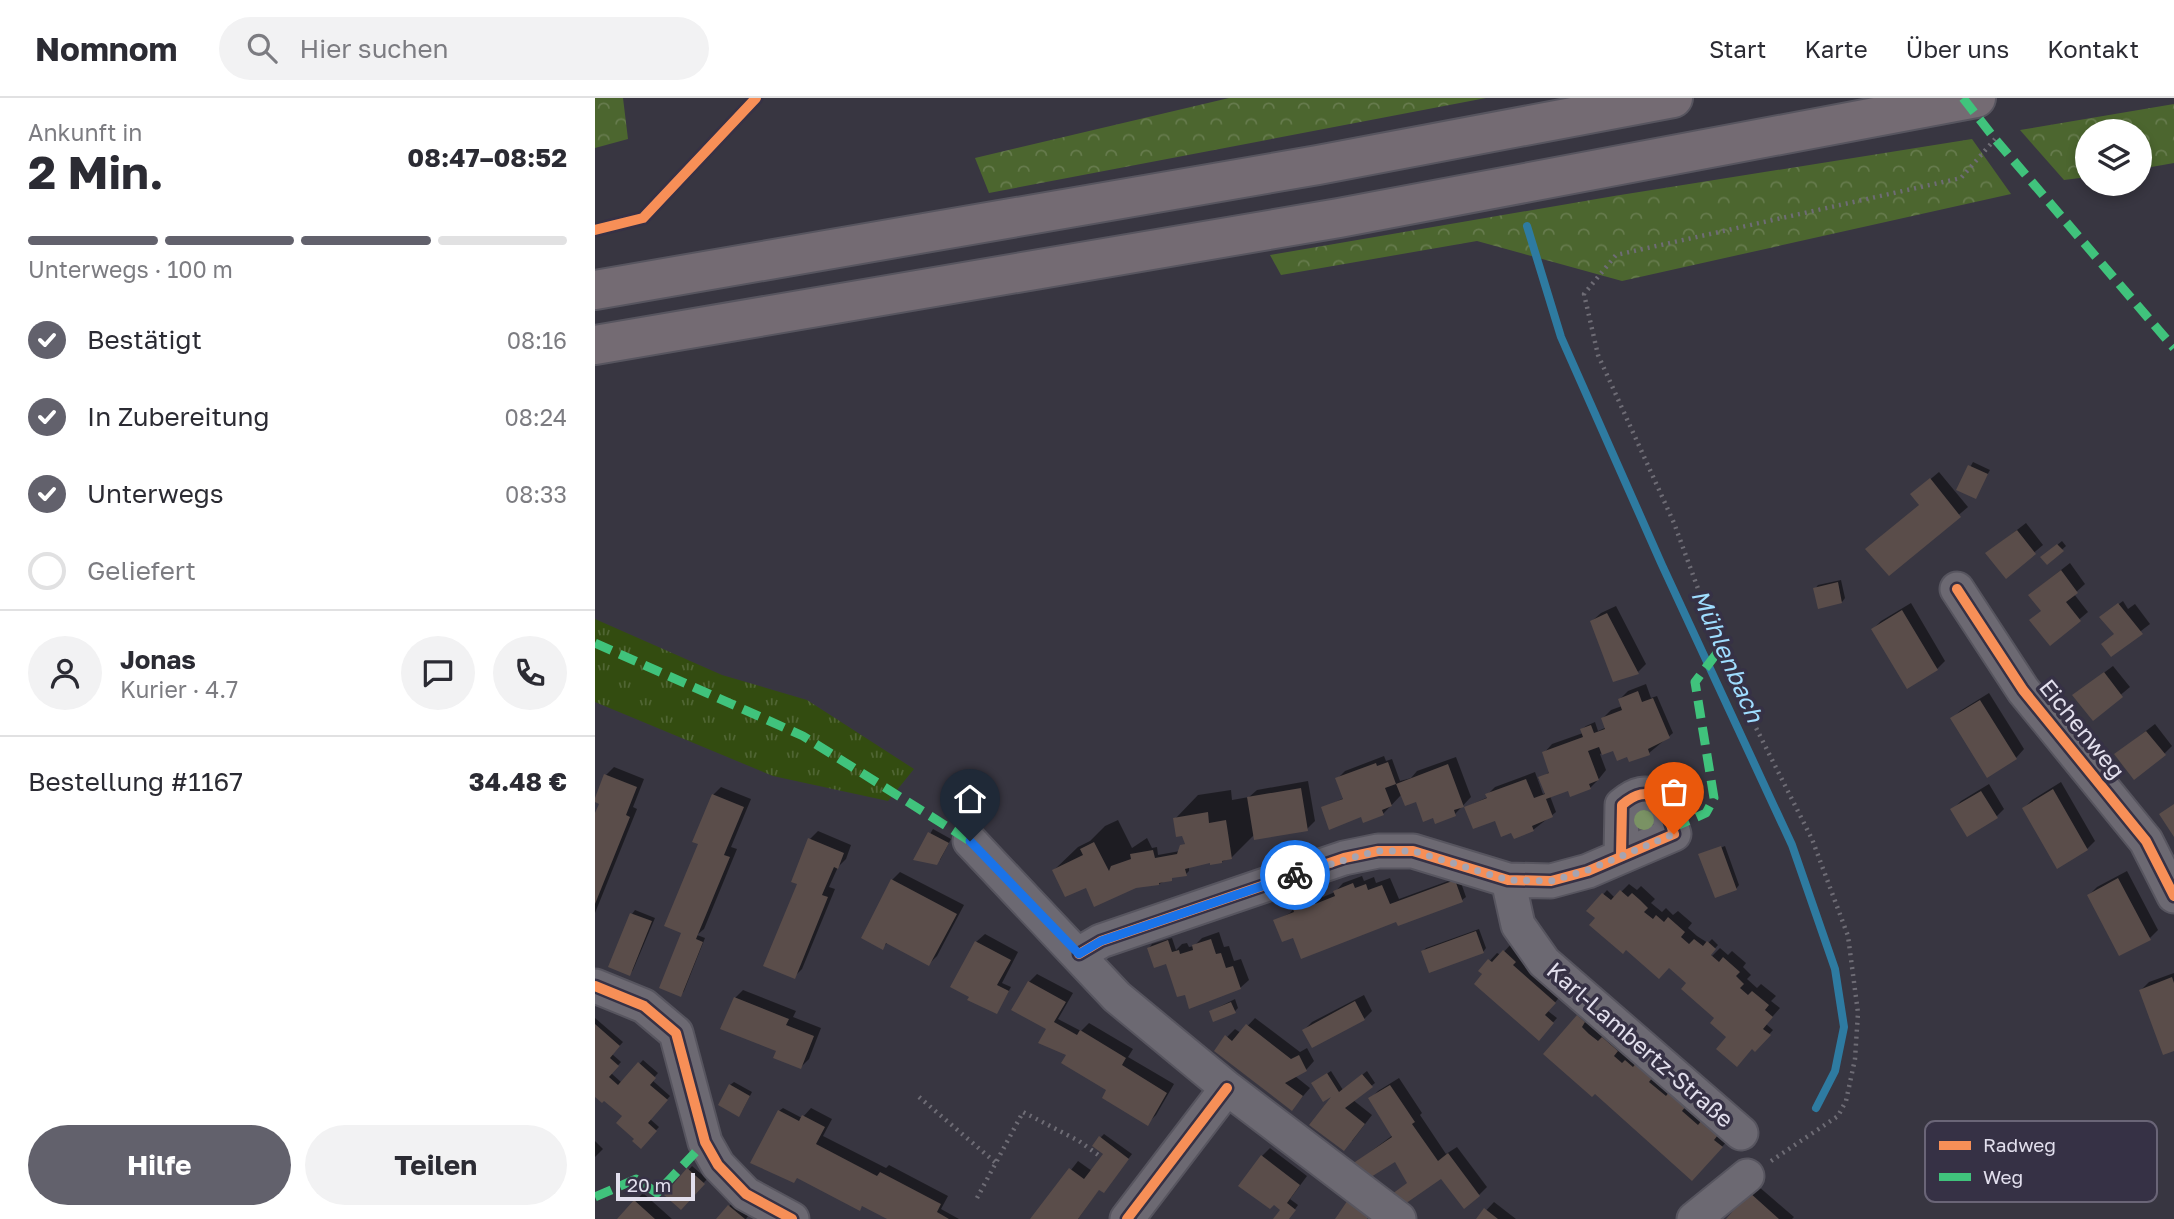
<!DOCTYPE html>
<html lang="de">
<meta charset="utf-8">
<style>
:root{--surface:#fff;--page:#f2f2f3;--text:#2b2b33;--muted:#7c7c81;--line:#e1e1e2;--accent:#62616c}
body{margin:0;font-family:"Golos Text",sans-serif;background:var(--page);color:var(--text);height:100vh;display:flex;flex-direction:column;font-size:26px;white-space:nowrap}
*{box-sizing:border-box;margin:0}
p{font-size:23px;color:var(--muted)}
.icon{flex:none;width:38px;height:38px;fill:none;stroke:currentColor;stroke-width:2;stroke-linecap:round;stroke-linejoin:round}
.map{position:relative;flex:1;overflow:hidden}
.side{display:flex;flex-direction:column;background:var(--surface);width:595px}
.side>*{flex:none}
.buttons{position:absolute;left:1480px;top:21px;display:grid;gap:14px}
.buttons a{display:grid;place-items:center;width:77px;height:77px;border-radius:50%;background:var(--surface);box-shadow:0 4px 10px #0003;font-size:35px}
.scale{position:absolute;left:21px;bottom:18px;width:79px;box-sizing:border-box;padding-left:7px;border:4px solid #e2dfed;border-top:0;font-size:19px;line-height:24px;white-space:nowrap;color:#e2dfed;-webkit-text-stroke:5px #363145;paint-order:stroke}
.pin{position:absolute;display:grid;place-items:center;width:60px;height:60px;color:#fff;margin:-72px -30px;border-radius:50% 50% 50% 0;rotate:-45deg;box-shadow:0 0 7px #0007}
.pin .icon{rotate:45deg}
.courier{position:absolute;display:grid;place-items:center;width:70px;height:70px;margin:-35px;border:5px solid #1a73e8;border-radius:50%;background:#fff;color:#222;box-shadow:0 2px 9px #0007}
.summary em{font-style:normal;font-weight:700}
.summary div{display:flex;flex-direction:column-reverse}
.summary{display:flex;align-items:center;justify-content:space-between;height:119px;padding:0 28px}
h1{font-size:46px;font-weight:700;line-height:52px}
.bar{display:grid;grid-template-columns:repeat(4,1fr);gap:10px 7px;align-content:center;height:84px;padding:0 28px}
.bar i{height:9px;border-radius:5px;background:var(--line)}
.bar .current{background:var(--accent)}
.bar p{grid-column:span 4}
.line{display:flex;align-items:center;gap:18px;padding:0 28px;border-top:2px solid var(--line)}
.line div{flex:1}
.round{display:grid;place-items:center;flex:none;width:74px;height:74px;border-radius:37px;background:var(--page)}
ol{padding:0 28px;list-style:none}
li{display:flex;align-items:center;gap:21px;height:77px}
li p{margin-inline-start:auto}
li .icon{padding:7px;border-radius:50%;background:var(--accent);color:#fff;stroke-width:4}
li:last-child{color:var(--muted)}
li i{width:38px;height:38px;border:4px solid var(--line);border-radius:50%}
.action{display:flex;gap:14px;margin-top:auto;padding:14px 28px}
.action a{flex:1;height:80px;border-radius:42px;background:var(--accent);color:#fff;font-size:28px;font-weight:700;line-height:80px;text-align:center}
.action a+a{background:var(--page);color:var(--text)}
header{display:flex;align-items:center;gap:42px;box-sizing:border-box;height:98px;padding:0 35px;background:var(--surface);border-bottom:2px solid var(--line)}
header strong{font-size:33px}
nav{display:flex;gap:38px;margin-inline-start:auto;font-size:24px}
.search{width:490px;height:63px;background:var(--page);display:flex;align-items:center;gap:18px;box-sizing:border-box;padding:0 24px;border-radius:38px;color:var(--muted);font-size:26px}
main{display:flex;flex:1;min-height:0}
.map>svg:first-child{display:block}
.grass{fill:url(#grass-tufts)}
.forest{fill:url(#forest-crowns)}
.shadow{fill:#0007}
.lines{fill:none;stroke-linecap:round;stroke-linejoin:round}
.stream{stroke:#2e7ba1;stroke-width:8}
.building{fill:#5a4d4a}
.minor-casing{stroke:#57555f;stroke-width:37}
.highway-casing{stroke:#57555f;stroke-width:42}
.path{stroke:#6e6c75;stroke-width:4.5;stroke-dasharray:2 5;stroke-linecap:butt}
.minor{stroke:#6c6972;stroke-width:33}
.highway{stroke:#746b73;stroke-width:38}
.quiet{stroke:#40c37c;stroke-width:9;stroke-dasharray:18 9;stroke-linecap:butt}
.cycleway-casing{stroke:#363145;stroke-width:15}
.cycleway{stroke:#f78f57;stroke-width:10}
.tree{fill:#7a9264}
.done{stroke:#a6a4b1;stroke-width:7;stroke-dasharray:0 12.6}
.route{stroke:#1a73e8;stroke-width:9}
.labels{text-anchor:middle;stroke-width:7;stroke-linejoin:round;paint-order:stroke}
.street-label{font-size:23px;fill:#e2dfed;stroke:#363145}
.water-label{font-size:24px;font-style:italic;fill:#9fddff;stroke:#363145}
.key{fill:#363145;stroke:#6a6577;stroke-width:2}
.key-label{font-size:19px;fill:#e2dfed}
</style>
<header>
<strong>Nomnom</strong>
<div class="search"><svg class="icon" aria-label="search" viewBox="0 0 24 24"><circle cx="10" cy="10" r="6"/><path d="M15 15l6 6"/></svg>Hier suchen</div>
<nav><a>Start</a><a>Karte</a><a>Über uns</a><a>Kontakt</a></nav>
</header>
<main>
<section class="side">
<div class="summary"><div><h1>2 Min.</h1><p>Ankunft in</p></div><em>08:47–08:52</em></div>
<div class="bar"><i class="current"></i><i class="current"></i><i class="current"></i><i></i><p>Unterwegs · 100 m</p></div>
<ol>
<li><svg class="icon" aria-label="check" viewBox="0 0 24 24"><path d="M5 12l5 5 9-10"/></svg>Bestätigt<p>08:16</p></li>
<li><svg class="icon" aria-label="check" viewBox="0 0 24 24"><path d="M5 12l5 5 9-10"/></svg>In Zubereitung<p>08:24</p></li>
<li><svg class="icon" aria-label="check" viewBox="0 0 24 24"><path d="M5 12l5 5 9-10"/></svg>Unterwegs<p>08:33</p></li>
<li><i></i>Geliefert</li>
</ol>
<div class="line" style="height:126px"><a class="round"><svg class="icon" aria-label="person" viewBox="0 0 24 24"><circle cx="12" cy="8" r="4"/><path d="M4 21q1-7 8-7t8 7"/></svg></a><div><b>Jonas</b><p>Kurier · 4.7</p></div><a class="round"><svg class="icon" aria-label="chat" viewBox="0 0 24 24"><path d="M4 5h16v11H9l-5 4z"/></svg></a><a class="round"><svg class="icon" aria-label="phone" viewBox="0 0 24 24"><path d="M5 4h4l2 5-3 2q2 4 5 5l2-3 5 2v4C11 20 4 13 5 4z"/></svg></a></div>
<div class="line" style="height:91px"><div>Bestellung #1167</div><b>34.48 €</b></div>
<div class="action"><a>Hilfe</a><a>Teilen</a></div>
</section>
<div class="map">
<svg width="1579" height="1121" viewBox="0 0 1579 1121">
<defs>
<pattern id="grass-tufts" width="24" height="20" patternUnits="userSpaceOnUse" patternTransform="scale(1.75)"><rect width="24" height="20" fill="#334c10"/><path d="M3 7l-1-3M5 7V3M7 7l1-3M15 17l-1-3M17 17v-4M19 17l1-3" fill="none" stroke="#506533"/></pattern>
<pattern id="forest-crowns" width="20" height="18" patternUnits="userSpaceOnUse" patternTransform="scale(1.75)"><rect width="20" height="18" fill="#4c662f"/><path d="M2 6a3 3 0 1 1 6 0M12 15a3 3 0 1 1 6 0" fill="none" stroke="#667b4d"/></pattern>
</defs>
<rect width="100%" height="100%" fill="#383641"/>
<!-- grass -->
<path class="grass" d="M0,521l127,56 85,25 107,69 -26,32 -115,-25 -178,-74z"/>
<!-- forest -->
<path class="forest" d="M0,0h28l5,41 -33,9z
M634,0h257l-497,95 -14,-35z
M1579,6v59l-34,6v-38h-52v46l-24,3 -44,-50z
M1377,41l39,55 -389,87 -145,-40 -196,34 -11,-20 344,-59z"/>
<!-- shadow -->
<path class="shadow" d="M1378,364l17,8 -15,27 -17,-8z
M1344,374l29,35 -79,67 31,-70 1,-17z
M1431,425l17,22 -37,31 -19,-23z
M1467,443l4,5 -19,17 -1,-9z
M1475,465l15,21 -11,10 14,18 -38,32 -12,-56z
M1246,482l4,18 -3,4 -27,-13 3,-4z
M1528,503l5,8 7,-5 15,20 -39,30 4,-21 -10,-19z
M1316,505l34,58 -8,8 -64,-40 8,-8z
M1021,508l30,58 -8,8 -46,-51 9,-8z
M1518,568l17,21 -37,31 -19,-23z
M1051,586l5,14 6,-2 16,37 -24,20 -21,2 -16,-5 -12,4 6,16 -8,10 -8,8 -21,1 -19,7 6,16 -23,18 -20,1 -17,-13 -30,-11 22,-10 -1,-2 8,-8 40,-15 8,22 3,-1 -5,-14 -3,1 13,-9 -7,-18 8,-9 31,-11 -1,-4 4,-3 9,-4 3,9 9,-4 -4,-9 8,-8 11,-4 -2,-7 8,-8z
M1394,595l35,56 -8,9 -64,-39 8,-8z
M1560,626l17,22 -8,8h-48z
M789,658l2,5 6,-2 8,22 11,-3 6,-7 39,-14 15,40 -16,17 -53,-20 -19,20 -21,1 -39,-7 21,-10 -7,-19 8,-8z
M19,669l30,12 -11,28 4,2 -42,104v-95l6,-15 5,-28z
M713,683l7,40 -8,8 -52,5 -24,24 -10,4 -10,-1 -22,6v4l-3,3 -11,2 -16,8 -72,1 -33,-15 24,-23 12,-6 15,-15 13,-6 14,28 15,-10 5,10 5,-1 1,8 22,-4 6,-9 -11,-23 23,-24 33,-5 1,10 17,-3 8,-7z
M1466,684l34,59 -8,8 -63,-41 8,-8z
M1394,686l15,25 -8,8 -43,-8 8,-8z
M126,689l30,12 -20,48 6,2 -33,80 -7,6 8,3 -21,53 -3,4 3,-63 16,-89 13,-48z
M338,731l18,10 -11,21 -25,-1z
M223,733l33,14 -5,14 -8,8 -9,20 6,2 -33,80 -8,8 5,-94 11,-44z
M1130,748l14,39 -3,4 -34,-34z
M1532,773l31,59 -8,8 -61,-43 8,-8z
M305,774l64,33 -27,51 -8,8 -41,-22 -5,5 -19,-10 28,-57z
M767,778l2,5 10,-4 2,6 14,-5 9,21 60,-22 7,20 -4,3 -65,19 -104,16 -18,-14 15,-8 12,-14 19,-7 2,5 12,-5 8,-9z
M1034,786l8,6 4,-4 14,13 -4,4 11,9 4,-4 7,7 5,-4 14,12 -4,5 9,8 11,7 4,-4 6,6 -8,9 2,2 8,-8 8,7 4,-4 14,12 -3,4 8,8 -4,4 10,9 4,-4 15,12 -5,5 9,7 -14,16 7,6 -18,20 -26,-13 -41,-54 -19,-17 -80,-55 18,-21 8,8z
M40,812l20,8 -22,52 -3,4 -20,-8 22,-52z
M884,831l7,19 -3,4 -60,-1 3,-3z
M624,834l5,15 5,-1 5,15 7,-2 8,21 -9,8 -54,4 -18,-28 -19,-16 3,-4 20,-6 4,12 6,-6 5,-1 2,4 5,-1 8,-8z
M390,836l33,18 -16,31 9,4 -14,25 -21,-70z
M917,845l10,10 -3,3 43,38 -14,17 9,7 -18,20 -59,-67 17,-18 4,2z
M1579,875v76l-33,-59 8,-8z
M442,876l36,19 -15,26 23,12 8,-8 44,26 -5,8 46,27 -18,31 -8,8 -80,-69 -20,-26 -19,-46z
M148,892l53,21 -3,6 28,11 -12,31 -8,8 -23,-16 -43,-53z
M769,897l8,16 -8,8 -52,27 -8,-16 8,-8z
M640,901l3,9 -3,3h-24z
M991,910l144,130 -30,33 -154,-117z
M0,920l28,24 -11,12 9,8 -10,11 11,10 21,-23 15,13 -6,7 18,16 -20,23 9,8 -18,19 -17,-30 -29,-26z
M660,920l45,34 7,-4 7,13 -8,9 -11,6 15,12 -18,21 -65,-72 8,-8 6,4z
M736,973l12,19 24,-19 8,12 -22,17 19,15 -20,26 -18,-46 -17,-15z
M804,980l23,35 -2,2 26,39 11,-7 30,40 -8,8 -38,-18 -32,5 -14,-23 -41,5 39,-29 -23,-36 8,-8z
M139,984l18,10 -10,19 -12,-26z
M188,1010l19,10 9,-10 21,11 -9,17 63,32 3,-3 59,31 -7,13 18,10h-69l-27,-14 -4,4 -80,-98z
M509,1036l28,20 -25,33 -7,1 -22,31h-45l45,-58 14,10 13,-17 -4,-17z
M0,1043l8,8 -8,8z
M675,1050l37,28 -17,23 8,6 -10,14h-12l7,-9 -21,-54z
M97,1068l15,13 -26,29 -15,-13z
M1163,1088l36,31 -2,2h-64z
M48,1095l29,26h-53z
M138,1104l15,14 -2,3h-28z
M899,1104l22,17h-38z"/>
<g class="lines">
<!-- stream -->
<path class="stream" d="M932,128l34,111 101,228 130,280 43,124 9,58 -9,44 -19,37"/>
</g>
<!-- building -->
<path class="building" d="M1373,367l20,9 -12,25 -20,-9z
M1335,380l31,39 -72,59 -24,-27 54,-44 -9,-11z
M1422,432l19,24 -30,25 -21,-26z
M1462,446l7,7 -17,14 -7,-8z
M1466,472l17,23 -12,9 15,19 -31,25 -21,-26 12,-9 -13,-16z
M1243,484l4,21 -24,6 -5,-21z
M1523,505l25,31 -32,23 -10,-13 13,-10 -15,-17z
M1307,512l36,60 -31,19 -36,-60z
M1012,515l32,61 -26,8 -23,-61z
M1509,574l19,25 -30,24 -21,-26z
M1043,593l4,11 11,-4 17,40 -22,11 2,6 -21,7 -2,-5 -10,4 -4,-10 -11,4 -3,-8 -11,4 11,29 -10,4 2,5 -21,8 -2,-6 -22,8 7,18 -21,9 2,5 -20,8 -3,-6 -10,4 -6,-16 -22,8 -9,-22 23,-9 -2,-4 41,-15 8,19 11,-4 -7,-17 11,-4 -7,-21 41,-15 -3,-8 11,-4 3,8 11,-4 -4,-11 21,-8 -4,-11z
M1385,602l37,59 -30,19 -37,-60z
M1551,633l20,24 -32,25 -20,-26z
M793,664l8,22 52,-20 16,43 -10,3 2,6 -21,8 -2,-6 -10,4 -7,-20 -11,4 -9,-22 -11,4 7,18 -10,4 2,5 -21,8 -2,-6 -32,13 -8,-23 22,-8 -8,-21 41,-15 1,3z
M9,676l33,13 -11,28 4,2 -35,87v-91l4,-9 -4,-2v-4z
M706,690l7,43 -54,9 -7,-43z
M1458,691l35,61 -31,19 -35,-61z
M1386,693l17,27 -31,19 -17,-28z
M117,696l32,13 -20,48 6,2 -34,82 7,3 -22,55 -22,-9 22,-55 -17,-7 34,-82 -6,-2z
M1579,706v33l-15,-23z
M613,714l1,11 17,-3 6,39 -10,2v2l-12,2v-2l-25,6 2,7 -15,2v3l-13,2v2l-23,3 -42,19 -8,-19 -21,9 -13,-27 31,-15 -3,-6 14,-7 15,29 2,-5 20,-7 -1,-5 23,-4 2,8 22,-4 3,-9 5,-1 -3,-8 -6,1 -3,-19z
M333,734l21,11 -12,22 -24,-5z
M213,740l36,15 -6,16 -4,-2 -12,28 6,2 -33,82 -32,-13 34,-82 -6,-2z
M1126,748l16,44 -22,8 -17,-44z
M1523,780l33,62 -32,16 -32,-61z
M296,781l66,35 -28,52 -43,-23 -3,7 -22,-12z
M860,782l8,22 -65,24 -2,-4 -95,37 -8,-21 -11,4 -9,-22 21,-8 -2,-6 21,-7 2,5 20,-8 -2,-5 20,-8 2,5 11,-4 2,6 14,-5 8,19z
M1025,792l8,7 4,-4 8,7 8,8 -4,4 9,7 3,-4 8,7 4,-5 17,15 -4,5 8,7 5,-5 9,7 4,-5 9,8 -5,6 8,7 4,-5 17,15 -4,4 8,8 -4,4 8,7 4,-4 17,14 -4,5 8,7 -10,12 8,6 -16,17 -3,-3 -15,18 -21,-18 10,-12 -16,-14 4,-5 -33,-29 5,-6 -17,-15 -10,11 -33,-29 -3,4 -34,-29 6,-7 -9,-7 16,-18 9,7z
M35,815l22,8 -22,55 -22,-9z
M881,833l8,22 -55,20 -8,-22z
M616,841l5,15 5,-1 5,15 7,-2 8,23 -52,20 -4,-14 -8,2 -11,-33 -12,4 -7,-20 21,-8 4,12 7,-2 1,4 13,-4 -1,-5z
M380,843l36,19 -14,25 12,6 -12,23 -30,-14 2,-3 -19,-10z
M908,852l13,12 -3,3 43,38 -11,12 9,8 -15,18 -65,-57 8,-10 -4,-3 10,-12 4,3z
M1577,879l2,6v68l-11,4 -24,-65z
M433,883l38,21 -12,20 23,13 3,-5 46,28 -4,7 45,28 -19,33 -46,-28 4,-8 -45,-27 5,-8 -28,-12 8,-14 -35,-19z
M139,899l55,22 -3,6 28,11 -13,33 -28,-11 3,-7 -56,-22z
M760,903l10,19 -53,28 -10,-18z
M636,904l5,11 -23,9 -4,-11z
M982,917l8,7 -3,5 7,7 9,7 4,-4 16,14 -4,5 8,7 3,-3 8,7 4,-5 16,15 -4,5 17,14 3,-4 17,14 -4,5 16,14 4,-5 16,15 -4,5 9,7 -31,34 -97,-87 -3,3 -49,-43z
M0,926l25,22 -10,12 9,8 -10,11 9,8 20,-23 18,16 -6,7 18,15 -20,23 9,8 -16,18 -9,-8 2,-2 -18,-16 6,-7 -18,-15 -2,2 -7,-6z
M651,926l45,35 8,-4 8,16 -22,12 18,13 -11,15 -78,-60 11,-16 7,6z
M732,975l12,19 23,-18 11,13 -28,21 20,16 -21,27 -35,-26 22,-28 -8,5 -12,-19z
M134,986l21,12 -11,21 -21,-12z
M795,987l25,37 -3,2 26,37 10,-8 32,43 -16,13 -23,-30 -39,27 -10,-12 15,-11 -12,-21 -32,20 -11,-18 40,-27 -24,-39z
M183,1012l21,11 3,-6 23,12 -9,17 61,32 3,-4 61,32 -4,8 12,7h-62l-25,-13 -2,5 -63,-33 -3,5 -44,-20z
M504,1038l30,23 -25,34 -5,-3 -21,29h-48l39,-51 15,11 19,-25 -11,-8z
M666,1057l39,30 -13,18 9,7 -7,9h-16l7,-9 -6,-5 -4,4 -32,-23z
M92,1070l18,16 -24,26 -17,-15z
M1154,1094l30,27h-53z
M755,1099l22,15 -5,7h-32z
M39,1102l21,19h-38z
M133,1107l17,14h-29z
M889,1110l14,11h-22z"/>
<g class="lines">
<!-- minor casing -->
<g class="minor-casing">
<path id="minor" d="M1362,491l66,101 123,151 28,55
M375,743l147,156 110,91 172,131
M913,782l10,45 26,37 197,171
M484,856l22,-13 243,-83 34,-7h35l95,29 43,1 37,-10 86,-37 -12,-36c-17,-7 -26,-5 -40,7l-1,50
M0,888l49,20 32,27 29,109 13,23 28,29 46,25
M532,1121l100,-131
M1099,1121l53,-43"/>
</g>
<!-- highway casing -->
<g class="highway-casing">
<path id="highway" d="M0,192l723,-125 355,-67
M0,247l744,-127 637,-120"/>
</g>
<!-- path -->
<path class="path" d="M324,999l77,66
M1176,1063l67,-45 8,-15 9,-42 3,-46 -10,-77 -36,-97 -71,-141 -21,-49 -46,-126 -76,-168 -14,-61 32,-39 345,-77 34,-39
M382,1100l46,-86 56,29 22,16"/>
<!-- minor -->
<use href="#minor" class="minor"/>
<!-- highway -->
<use href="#highway" class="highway"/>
<!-- quiet -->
<path class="quiet" d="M1368,0l32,41 179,209
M0,545l208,93 167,105
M1077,730l34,-15 8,-15 -19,-116 25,-33
M0,1099l41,-18 21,14 48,-51"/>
<!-- cycleway casing -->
<g class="cycleway-casing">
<path id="cycleway" d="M0,132l48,-12 113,-120
M1362,491l66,101 123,151 28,55
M484,856l22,-13 243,-83 34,-7h35l95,29 43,1 37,-10 86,-37 -12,-36c-17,-7 -26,-5 -40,7l-1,50
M0,888l49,20 32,27 29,109 13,23 28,29 46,25
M532,1121l100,-131"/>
</g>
<!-- cycleway -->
<use href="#cycleway" class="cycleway"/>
</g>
<!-- trees -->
<circle class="tree" cx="1049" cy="722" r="10"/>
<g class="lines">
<!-- done -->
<path class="done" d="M700,777l66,-20 17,-4h35l95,29 43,1 37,-11 86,-36"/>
<!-- route -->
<path class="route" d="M375,743l109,113 22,-13 194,-66"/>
</g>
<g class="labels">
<!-- street labels -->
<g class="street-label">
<text transform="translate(1487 631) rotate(51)" y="8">Eichenweg</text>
<text transform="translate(1045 947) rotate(41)" y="8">Karl-Lambertz-Straße</text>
</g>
<!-- water labels -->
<g class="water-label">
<text transform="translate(1132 558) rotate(66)" y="8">Mühlenbach</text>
</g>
</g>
<!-- legend -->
<rect x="1330" y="1023" width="232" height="81" rx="10" class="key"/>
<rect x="1344" y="1043" width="32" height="9" fill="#f78f57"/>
<rect x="1344" y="1075" width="32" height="8" fill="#40c37c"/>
<g class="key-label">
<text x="1388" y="1054">Radweg</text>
<text x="1388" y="1086">Weg</text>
</g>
</svg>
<div class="buttons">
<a><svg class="icon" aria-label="layers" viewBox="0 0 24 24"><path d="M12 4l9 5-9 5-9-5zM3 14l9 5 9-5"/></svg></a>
</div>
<div class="scale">20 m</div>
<div class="pin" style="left:1079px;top:736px;background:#ea580c"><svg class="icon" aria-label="bag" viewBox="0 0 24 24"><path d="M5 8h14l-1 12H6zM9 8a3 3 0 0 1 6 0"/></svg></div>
<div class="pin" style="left:375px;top:743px;background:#1f2937"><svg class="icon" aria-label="home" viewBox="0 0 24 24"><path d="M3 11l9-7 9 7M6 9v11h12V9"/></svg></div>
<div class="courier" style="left:700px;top:777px"><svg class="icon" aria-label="bike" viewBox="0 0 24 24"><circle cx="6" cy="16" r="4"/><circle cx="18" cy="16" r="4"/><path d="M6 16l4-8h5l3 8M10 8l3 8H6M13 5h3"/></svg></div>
</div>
</main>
